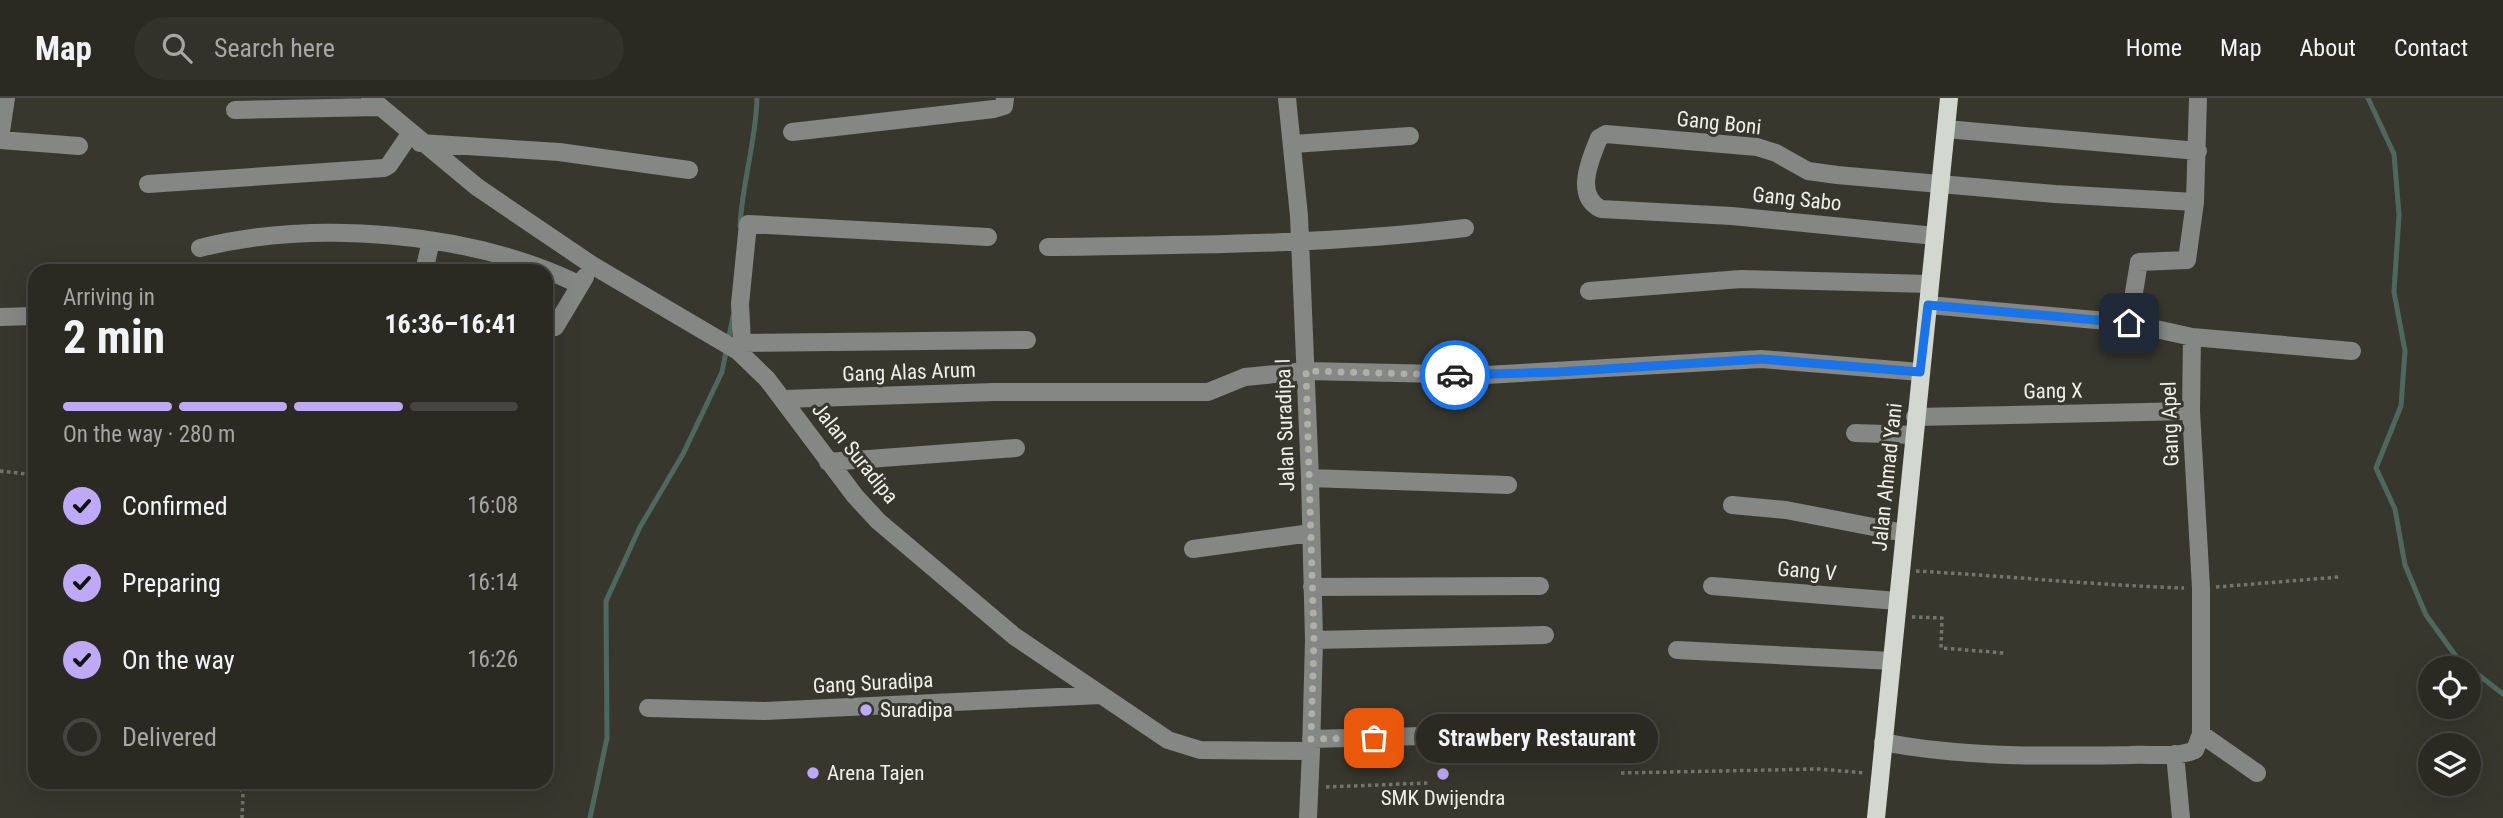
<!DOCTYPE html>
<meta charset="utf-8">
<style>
:root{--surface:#2a2922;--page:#32312a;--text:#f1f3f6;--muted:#a5a6a5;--line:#464540;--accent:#bda9f5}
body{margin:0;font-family:"Roboto Condensed",sans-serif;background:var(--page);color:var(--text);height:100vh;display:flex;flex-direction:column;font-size:26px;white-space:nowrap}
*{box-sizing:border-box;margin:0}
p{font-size:23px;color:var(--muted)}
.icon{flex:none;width:38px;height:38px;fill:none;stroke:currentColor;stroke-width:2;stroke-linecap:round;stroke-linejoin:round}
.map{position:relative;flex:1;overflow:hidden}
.drawer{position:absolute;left:28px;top:166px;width:525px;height:525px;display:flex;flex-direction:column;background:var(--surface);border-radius:21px;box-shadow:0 7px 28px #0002,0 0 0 2px var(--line)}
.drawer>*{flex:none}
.fabs{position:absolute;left:2418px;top:558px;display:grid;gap:14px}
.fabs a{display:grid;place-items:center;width:63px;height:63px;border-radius:50%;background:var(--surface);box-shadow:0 7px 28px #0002,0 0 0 2px var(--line);font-size:35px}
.pin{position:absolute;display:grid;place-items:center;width:60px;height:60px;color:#fff;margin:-30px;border-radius:14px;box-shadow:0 4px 10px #0006}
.courier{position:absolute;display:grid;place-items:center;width:70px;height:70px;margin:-35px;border:5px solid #1a73e8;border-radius:50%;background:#fff;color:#222;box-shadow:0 2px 9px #0007}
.bubble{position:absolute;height:49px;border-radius:24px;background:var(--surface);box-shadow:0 7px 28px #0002,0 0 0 2px var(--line);font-size:23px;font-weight:700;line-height:49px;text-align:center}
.head em{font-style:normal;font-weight:700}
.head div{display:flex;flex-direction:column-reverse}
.head{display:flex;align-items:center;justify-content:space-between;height:119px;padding:0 35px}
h1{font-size:46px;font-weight:700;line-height:52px}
.bar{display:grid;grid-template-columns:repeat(4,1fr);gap:10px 7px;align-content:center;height:84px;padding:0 35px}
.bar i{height:9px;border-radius:5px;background:var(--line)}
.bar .selected{background:var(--accent)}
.bar p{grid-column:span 4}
ol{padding:0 35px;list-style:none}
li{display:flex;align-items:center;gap:21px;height:77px}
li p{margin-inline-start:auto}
li .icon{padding:7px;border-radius:50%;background:var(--accent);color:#111;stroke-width:4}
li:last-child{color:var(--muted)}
li i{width:38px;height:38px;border:4px solid var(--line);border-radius:50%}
header{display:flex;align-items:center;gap:42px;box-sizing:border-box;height:98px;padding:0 35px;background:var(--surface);border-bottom:2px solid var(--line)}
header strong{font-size:33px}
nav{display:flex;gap:38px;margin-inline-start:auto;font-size:24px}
.search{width:490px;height:63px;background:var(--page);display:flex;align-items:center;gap:18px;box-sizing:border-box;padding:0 24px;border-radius:38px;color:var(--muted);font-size:26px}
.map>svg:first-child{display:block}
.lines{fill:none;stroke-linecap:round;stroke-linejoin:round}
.stream{stroke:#4f685f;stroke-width:5}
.path{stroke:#75746c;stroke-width:3.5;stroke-dasharray:3.5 3.5;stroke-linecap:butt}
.minor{stroke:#848783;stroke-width:18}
.major{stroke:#d2d8cf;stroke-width:18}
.done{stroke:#afaea7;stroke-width:7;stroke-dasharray:0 12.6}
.route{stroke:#1a73e8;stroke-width:9}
.poi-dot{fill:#bda9f5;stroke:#38372e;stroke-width:2.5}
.labels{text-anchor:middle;stroke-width:6;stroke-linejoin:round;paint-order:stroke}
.street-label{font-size:21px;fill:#efeee8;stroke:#38372e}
.poi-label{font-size:21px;fill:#efeee8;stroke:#38372e;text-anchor:start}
</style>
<header>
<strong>Map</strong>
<div class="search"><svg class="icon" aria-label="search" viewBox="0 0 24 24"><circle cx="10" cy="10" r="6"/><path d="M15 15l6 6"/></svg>Search here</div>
<nav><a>Home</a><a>Map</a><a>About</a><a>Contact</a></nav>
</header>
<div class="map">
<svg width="2503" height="720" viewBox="0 0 2503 720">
<rect width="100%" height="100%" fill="#38372e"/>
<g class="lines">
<!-- stream -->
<path class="stream" d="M2368,0l26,56 5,61 -5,77 11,59 -4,55 -25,62 19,41 10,56 21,50 32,44 45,35
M740,128c2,-43 16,-84 17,-128
M590,720l17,-80 -1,-137 34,-74 43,-73 39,-82 11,-56"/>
<!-- path -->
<path class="path" d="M0,373l35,4
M1916,473c90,5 178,14 268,17
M2216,489l123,-10
M1912,519l30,1 -1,30 63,5
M1621,675l198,-4 46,4
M236,684l7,11 -1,25
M1326,689l102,-4"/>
<!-- minor -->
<path class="minor" d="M370,0l107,89 115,78 146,86 29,28 88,117 23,25 136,115 154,104 32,10 111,1 -3,67
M1287,0l12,118 11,262 4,162 -3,111
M235,12l144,-3
M1946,31l252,22
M792,34l202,-23 10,-3 1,-8
M0,40l6,-40
M0,42l79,6
M420,45l139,9 130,18
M1293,46l117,-8
M148,86l236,-16 5,-3 21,-31
M1935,138l-203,-20 -131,-7c-27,-13 -11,-49 -2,-71l7,-4 151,13 19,6 32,18 29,4 218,19 140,8 3,-104
M988,139l-240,-13 -8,80 2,39 285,-3
M1048,149c138,-2 279,-2 417,-19
M200,150c116,-29 273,-16 380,37
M424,173l7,-30
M1589,193l152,-12 188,5
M1928,207l201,18 63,14 160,14
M0,219l35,-1
M2129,225l10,-61 48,-2 8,-58
M555,229l30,-50
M784,301l210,-7h214l37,-15 61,-6 180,4 275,-16 159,13
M1915,319l276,-6
M1855,335l59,2
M828,364l188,-14
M1310,380l198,7
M1732,407l54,5 118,23
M1193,451l118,-16
M1712,488l185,15
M1312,489l228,-1
M1314,542l231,-5
M1677,552l215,11
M648,610l117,3 336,-16
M2201,636l56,39
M1311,641l186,-5
M1883,644c80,16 167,14 248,13 20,-1 46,3 64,-5l6,-16v-146l-10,-177 1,-74
M2175,656l6,64"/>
<!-- major -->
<path class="major" d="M1876,720l73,-720"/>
</g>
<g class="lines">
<!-- done -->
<path class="done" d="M1374,640l-63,1 3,-99 -8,-269 149,4"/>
<!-- route -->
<path class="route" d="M1455,277l103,-3 203,-13 159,13 8,-67 201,18"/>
</g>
<!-- markers -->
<g class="poi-dot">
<circle cx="866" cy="612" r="7"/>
<circle cx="813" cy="675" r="7"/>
<circle cx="1443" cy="676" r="7"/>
</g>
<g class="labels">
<!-- street labels -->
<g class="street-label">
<text transform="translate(1719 25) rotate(6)" y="7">Gang Boni</text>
<text transform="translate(1797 101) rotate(6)" y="7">Gang Sabo</text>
<text transform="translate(909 274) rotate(-2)" y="7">Gang Alas Arum</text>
<text transform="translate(2053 293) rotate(-1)" y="7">Gang X</text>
<text transform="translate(2170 326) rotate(-92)" y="7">Gang Apel</text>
<text transform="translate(1285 327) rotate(-92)" y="7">Jalan Suradipa I</text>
<text transform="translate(855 355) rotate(51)" y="7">Jalan Suradipa</text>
<text transform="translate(1887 379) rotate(-84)" y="7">Jalan Ahmad Yani</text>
<text transform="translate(1807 473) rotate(5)" y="7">Gang V</text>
<text transform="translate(873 585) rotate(-3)" y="7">Gang Suradipa</text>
</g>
<!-- poi labels -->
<g class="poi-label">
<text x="880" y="619">Suradipa</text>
<text x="827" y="682">Arena Tajen</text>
<text x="1443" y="707" text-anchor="middle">SMK Dwijendra</text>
</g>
</g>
</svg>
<div class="fabs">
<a><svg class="icon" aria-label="locate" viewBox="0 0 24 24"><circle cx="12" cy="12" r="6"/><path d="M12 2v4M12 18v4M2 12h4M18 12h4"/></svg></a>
<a><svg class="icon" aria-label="layers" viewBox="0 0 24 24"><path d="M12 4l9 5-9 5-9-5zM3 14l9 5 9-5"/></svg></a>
</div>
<div class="pin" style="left:1374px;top:640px;background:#ea580c"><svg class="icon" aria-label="bag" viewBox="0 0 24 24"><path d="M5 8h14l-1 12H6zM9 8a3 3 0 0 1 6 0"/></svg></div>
<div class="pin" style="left:2129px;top:225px;background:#1f2937"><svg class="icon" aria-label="home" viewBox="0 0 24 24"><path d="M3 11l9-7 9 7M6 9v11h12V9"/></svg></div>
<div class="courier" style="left:1455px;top:277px"><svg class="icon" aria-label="car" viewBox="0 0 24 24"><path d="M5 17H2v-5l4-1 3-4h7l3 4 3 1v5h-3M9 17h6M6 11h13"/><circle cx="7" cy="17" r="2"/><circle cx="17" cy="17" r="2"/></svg></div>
<div class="bubble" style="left:1416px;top:616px;width:242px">Strawbery Restaurant</div>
<section class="drawer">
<div class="head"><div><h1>2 min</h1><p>Arriving in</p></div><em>16:36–16:41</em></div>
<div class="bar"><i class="selected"></i><i class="selected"></i><i class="selected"></i><i></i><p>On the way · 280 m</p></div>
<ol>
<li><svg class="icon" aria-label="check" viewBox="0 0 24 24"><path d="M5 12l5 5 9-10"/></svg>Confirmed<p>16:08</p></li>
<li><svg class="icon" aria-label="check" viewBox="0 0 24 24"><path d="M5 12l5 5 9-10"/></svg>Preparing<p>16:14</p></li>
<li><svg class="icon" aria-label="check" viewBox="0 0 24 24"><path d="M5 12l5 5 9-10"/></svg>On the way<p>16:26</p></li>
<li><i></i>Delivered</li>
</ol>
</section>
</div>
